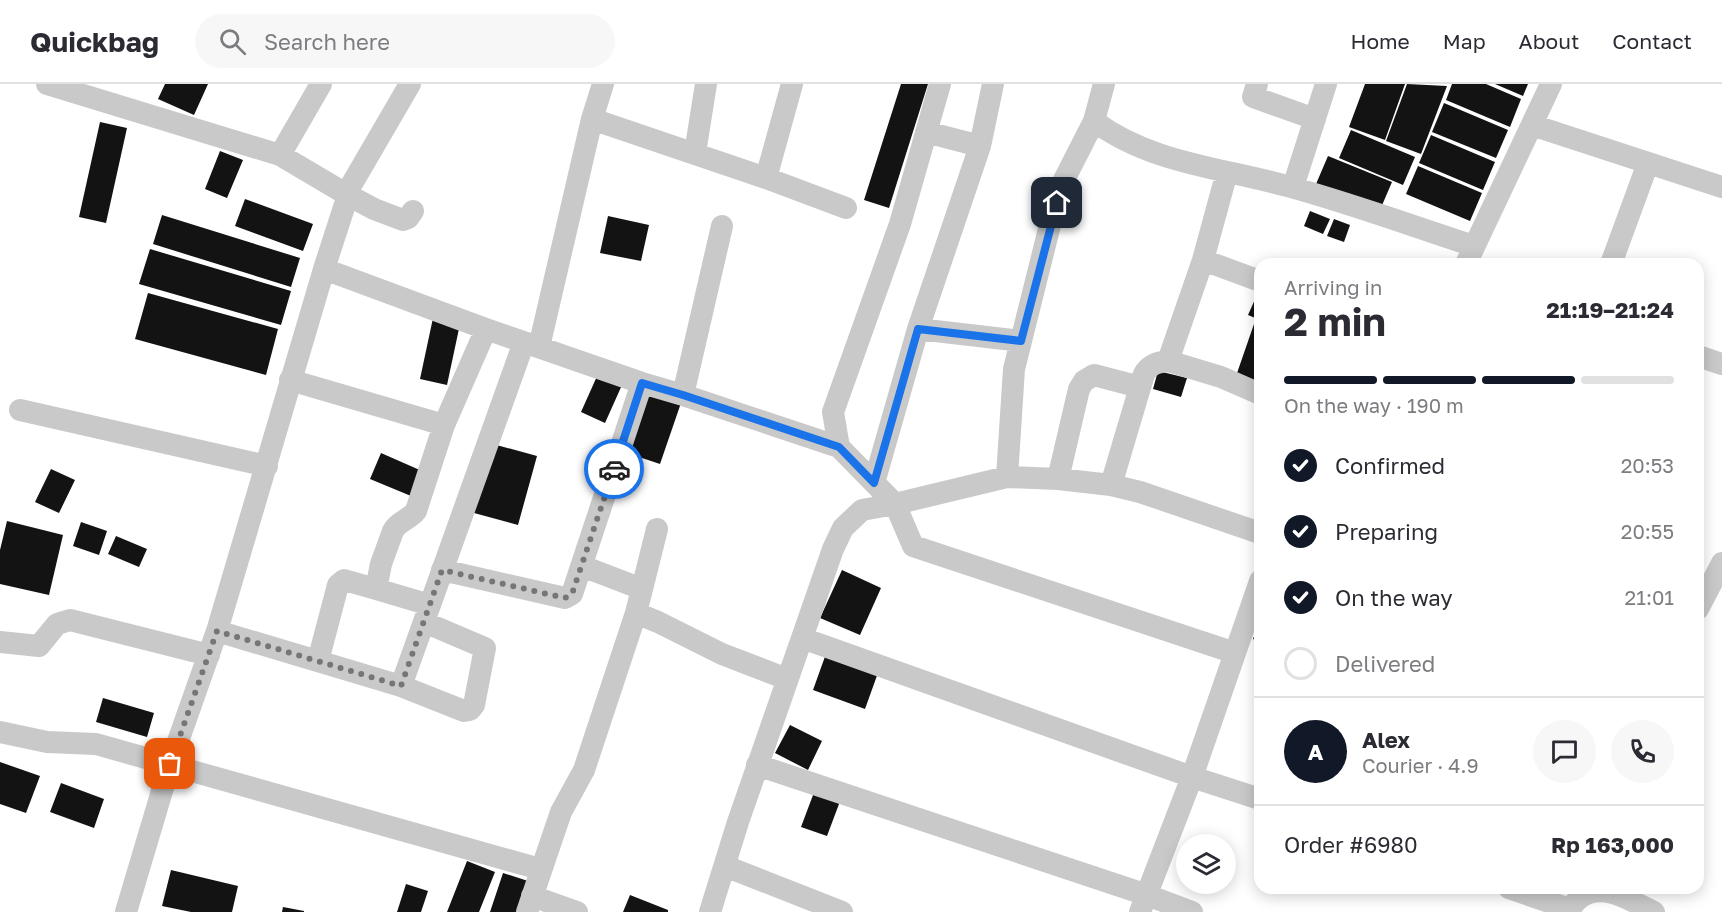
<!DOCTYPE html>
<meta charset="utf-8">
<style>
:root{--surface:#fff;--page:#f7f7f7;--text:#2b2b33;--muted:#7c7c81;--line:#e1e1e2;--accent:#111827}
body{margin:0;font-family:"Golos Text",sans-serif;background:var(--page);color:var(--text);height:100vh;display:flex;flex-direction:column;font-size:22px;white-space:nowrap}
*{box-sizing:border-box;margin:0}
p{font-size:20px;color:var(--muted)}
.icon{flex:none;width:33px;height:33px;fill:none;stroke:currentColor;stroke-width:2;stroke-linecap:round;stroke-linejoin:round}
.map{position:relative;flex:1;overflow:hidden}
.side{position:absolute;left:1254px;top:174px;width:450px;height:636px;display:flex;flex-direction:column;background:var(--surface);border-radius:18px;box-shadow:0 3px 15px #0003}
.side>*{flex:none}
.controls{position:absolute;left:1176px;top:750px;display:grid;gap:12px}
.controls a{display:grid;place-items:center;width:60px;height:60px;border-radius:50%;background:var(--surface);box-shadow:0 3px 15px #0003;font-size:30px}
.pin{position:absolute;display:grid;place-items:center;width:51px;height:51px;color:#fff;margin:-26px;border-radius:12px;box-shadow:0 3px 9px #0006}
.courier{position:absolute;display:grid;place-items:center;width:60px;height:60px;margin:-30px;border:4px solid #1a73e8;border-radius:50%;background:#fff;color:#222;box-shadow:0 2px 8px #0007}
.summary em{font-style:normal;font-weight:700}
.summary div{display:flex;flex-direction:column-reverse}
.summary{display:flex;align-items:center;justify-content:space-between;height:102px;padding:0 30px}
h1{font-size:39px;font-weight:700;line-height:45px}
.bar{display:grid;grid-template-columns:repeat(4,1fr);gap:9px 6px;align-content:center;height:72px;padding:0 30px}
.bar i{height:8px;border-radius:4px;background:var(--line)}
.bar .active{background:var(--accent)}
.bar p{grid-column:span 4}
.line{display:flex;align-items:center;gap:15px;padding:0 30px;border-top:2px solid var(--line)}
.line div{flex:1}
.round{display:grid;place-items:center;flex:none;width:63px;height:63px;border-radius:32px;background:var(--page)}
ol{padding:0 30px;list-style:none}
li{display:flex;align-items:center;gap:18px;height:66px}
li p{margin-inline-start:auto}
li .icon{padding:6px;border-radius:50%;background:var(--accent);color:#fff;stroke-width:4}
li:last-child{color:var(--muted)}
li i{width:33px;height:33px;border:3px solid var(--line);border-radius:50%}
header{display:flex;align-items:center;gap:36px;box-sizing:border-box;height:84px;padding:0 30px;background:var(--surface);border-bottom:2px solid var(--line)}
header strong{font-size:28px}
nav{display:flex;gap:33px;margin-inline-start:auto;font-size:21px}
.search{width:420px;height:54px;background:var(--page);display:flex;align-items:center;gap:15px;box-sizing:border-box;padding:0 21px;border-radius:33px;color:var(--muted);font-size:22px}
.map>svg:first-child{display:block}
.building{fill:#131313}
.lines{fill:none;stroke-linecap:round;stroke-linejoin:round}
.street{stroke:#c9c9c9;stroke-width:22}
.done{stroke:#767676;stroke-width:6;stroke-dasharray:0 10.8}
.route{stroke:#1a73e8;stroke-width:8}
</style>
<header>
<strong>Quickbag</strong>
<div class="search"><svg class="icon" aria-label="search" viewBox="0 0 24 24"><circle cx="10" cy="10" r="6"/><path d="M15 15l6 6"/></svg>Search here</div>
<nav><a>Home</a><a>Map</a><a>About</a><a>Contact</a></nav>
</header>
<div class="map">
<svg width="1722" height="828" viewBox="0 0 1722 828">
<rect width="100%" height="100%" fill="#fff"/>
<!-- building -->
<path class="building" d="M165,0h43l-14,31 -36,-16z
M901,0h27l-39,124 -25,-8z
M1365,0h40l-20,56 -36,-13z
M1407,0l40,2 -26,68 -35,-13z
M1452,0h34l35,15 -11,28 -64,-27z
M1495,0h33l-5,12z
M1444,19l64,27 -12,28 -64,-26z
M100,38l27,6 -21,95 -27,-6z
M1351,46l64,27 -12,28 -64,-27z
M1431,51l64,27 -12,28 -64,-27z
M220,67l23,9 -16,38 -22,-9z
M1328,72l64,26 -12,28 -64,-26z
M1418,82l64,27 -12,28 -64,-27z
M245,115l68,25 -10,27 -68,-25z
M1310,127l20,8 -7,15 -19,-8z
M162,131l138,43 -9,29 -138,-43z
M608,132l41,9 -8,36 -41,-8z
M1334,135l16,6 -6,17 -17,-6z
M150,165l141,42 -10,34 -142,-41z
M1260,204v32l-12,-5z
M148,209l130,36 -12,46 -131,-36z
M433,234l27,6 -13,61 -27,-6z
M1254,240l6,2v58l-24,-8z
M1158,287l29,7 -6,19 -28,-8z
M598,290l24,11 -17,38 -24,-11z
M646,304l36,12 -22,64 -36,-12z
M493,360l44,12 -19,69 -44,-12z
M381,369l41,18 -11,25 -41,-17z
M51,385l24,11 -16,33 -24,-11z
M7,437l56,14 -14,60 -49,-11v-34z
M81,438l26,9 -8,24 -26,-9z
M116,452l31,13 -8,18 -31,-13z
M842,486l39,18 -21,47 -40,-17z
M1260,538v20l-7,-3z
M827,567l52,19 -14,39 -52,-19z
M103,614l51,15 -7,24 -51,-15z
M790,641l32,16 -14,29 -33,-17z
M0,678l40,14 -14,37 -26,-9z
M61,699l43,16 -10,29 -44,-16z
M816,703l26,9 -15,40 -26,-9z
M467,777l28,11 -16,40h-32z
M171,786l67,16 -6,26h-41l-29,-6z
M503,789l25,8 -10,31h-28z
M406,800l22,7 -7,21h-24z
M630,811l38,15v2h-45z
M283,823l21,4v1h-22z"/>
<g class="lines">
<!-- street -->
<path class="street" d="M47,0l233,71 66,39 1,4 -23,71
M410,0l-64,110 28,15 29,11 5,-2 5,-7
M1104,0l-10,37c56,42 128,47 193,65 63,17 125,40 187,60
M1257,0l-4,13 62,22
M592,35l11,-35
M1532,41l190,62
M926,48l54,14
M695,69l11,-69
M280,71l41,-71
M766,94l26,-94
M1293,103l33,-103
M1203,176l57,21
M1466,180l85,-180
M1611,180l37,-101
M918,245l103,12
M539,263l53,-228 174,59 80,30
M1698,272l24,8
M1168,277l35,-101 24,-88
M290,296l154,45
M683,311l39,-169
M20,326l247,56
M839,363l-6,-35 67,-188 40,-140
M1007,393l7,-108 36,-144 14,-45 30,-59
M1058,395l21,-90 5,-8 10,-6 46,12
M874,399l44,-154 62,-183 13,-62
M1111,401l33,-111c5,-9 13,-12 24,-13l53,16 39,17
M582,482l60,23
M442,486l123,28 7,-4 70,-211
M430,521l-54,-16 5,-25 12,-33c5,-10 16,-11 23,-20l28,-86 42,-96
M1698,525l24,-46
M636,529l22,9 64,32 65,25
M217,547l184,55 63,25 6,-1 4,-5 11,-57 -61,-26
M802,554l390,139 68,22
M0,558l39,4 18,-22 13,-4 139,35
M318,577l20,-76 6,-5 32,9
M401,602l123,-344
M0,648l47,10 49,2 444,125
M757,681l390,130 45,17
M725,782l117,46
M1509,804l60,21
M532,812l45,16
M126,828l44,-148 47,-133 107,-362 162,60 156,54 41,12 156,52 56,57 18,42 322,107
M527,828l34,-100 23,-42 52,-157 21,-84
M710,828l28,-90 95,-273 10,-21 19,-18 33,-6 112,-27 51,2 53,6 29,7 120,41
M1140,828l52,-135 68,-196
M1569,828c2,-6 7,-11 12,-15 24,-16 51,5 73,15"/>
</g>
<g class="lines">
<!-- done -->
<path class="done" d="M170,680l47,-133 184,55 41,-116 123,28 7,-4 42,-125"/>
<!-- route -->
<path class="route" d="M614,385l28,-86 41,12 156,52 35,36 44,-154 103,12 36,-138"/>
</g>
</svg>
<div class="controls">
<a><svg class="icon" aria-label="layers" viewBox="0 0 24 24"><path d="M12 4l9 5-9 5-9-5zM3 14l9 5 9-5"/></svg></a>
</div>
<div class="pin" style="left:170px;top:680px;background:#ea580c"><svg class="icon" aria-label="bag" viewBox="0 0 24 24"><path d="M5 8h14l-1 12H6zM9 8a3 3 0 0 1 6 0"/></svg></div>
<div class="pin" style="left:1057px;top:119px;background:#1f2937"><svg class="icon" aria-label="home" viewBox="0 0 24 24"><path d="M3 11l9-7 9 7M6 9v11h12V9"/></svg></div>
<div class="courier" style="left:614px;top:385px"><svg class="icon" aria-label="car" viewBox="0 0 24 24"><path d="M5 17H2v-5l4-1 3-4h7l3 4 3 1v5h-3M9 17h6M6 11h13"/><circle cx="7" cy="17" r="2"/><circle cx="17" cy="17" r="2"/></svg></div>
<section class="side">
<div class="summary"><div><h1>2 min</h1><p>Arriving in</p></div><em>21:19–21:24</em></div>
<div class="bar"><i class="active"></i><i class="active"></i><i class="active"></i><i></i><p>On the way · 190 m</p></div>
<ol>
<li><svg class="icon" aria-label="check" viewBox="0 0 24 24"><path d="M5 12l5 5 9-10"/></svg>Confirmed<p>20:53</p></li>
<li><svg class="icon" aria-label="check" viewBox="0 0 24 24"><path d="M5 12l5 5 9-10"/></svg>Preparing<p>20:55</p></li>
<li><svg class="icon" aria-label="check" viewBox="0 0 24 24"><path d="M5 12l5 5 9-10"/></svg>On the way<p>21:01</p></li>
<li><i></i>Delivered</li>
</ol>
<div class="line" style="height:108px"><b class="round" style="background:var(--accent);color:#fff">A</b><div><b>Alex</b><p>Courier · 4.9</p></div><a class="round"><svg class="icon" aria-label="chat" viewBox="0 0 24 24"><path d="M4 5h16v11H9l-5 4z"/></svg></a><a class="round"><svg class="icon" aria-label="phone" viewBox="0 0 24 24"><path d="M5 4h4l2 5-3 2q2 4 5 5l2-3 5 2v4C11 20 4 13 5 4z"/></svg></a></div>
<div class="line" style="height:78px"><div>Order #6980</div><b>Rp 163,000</b></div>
</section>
</div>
